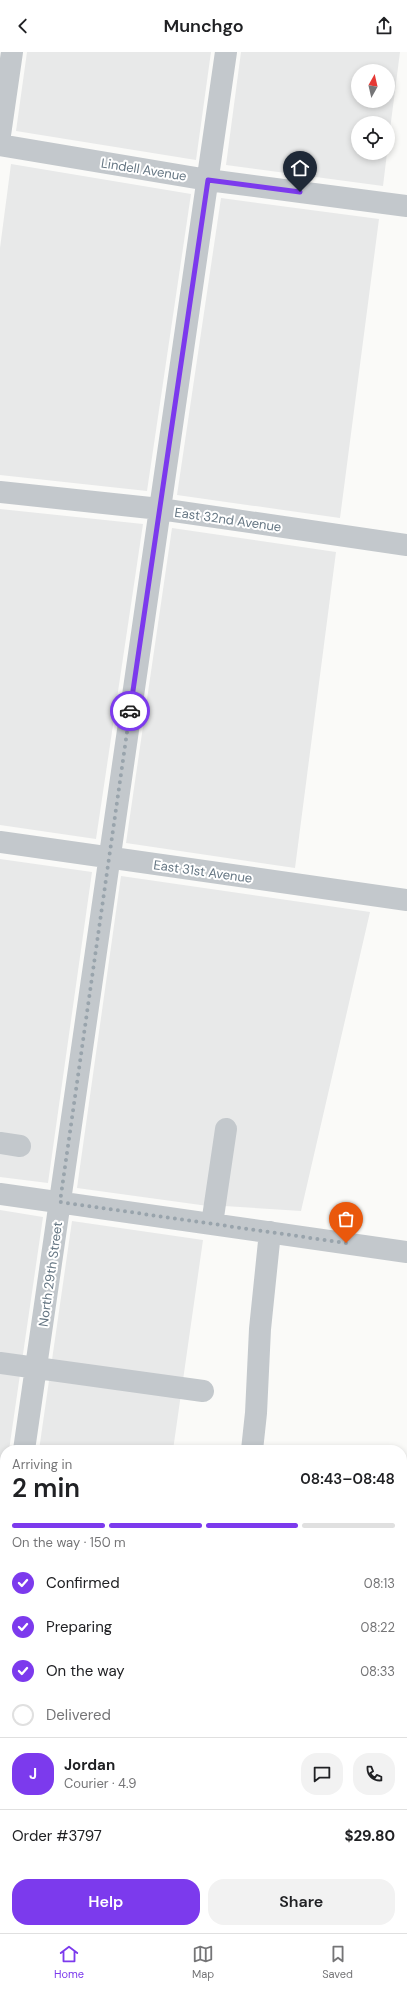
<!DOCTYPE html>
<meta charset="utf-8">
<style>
:root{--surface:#fff;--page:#f2f2f2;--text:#202124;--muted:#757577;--line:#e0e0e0;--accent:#7c3aed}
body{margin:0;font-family:"DM Sans",sans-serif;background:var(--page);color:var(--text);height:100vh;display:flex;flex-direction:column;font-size:15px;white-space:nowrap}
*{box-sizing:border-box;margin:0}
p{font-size:13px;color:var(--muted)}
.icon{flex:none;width:22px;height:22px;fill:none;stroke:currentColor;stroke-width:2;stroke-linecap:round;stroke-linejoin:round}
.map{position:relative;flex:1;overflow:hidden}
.panel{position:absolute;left:0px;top:1393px;width:407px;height:488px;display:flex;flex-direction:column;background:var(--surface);border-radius:16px 16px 0 0;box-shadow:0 2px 6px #0003}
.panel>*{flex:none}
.needle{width:26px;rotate:8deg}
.controls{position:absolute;left:351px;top:12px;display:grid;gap:8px}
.controls a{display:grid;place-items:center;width:44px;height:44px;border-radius:50%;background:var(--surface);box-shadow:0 2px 6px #0003;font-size:20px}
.pin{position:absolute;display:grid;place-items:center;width:34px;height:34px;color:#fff;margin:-41px -17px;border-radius:50% 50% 50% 0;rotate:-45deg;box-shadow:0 0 4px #0007}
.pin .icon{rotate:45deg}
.courier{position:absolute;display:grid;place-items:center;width:40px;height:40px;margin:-20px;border:3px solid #7c3aed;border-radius:50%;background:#fff;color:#222;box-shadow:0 1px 5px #0007}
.summary em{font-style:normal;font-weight:600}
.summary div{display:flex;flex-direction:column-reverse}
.summary{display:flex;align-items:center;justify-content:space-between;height:68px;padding:0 12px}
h1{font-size:26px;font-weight:600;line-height:30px}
.bar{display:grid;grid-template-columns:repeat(4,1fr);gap:6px 4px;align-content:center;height:48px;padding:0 12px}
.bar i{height:5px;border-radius:3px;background:var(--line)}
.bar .selected{background:var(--accent)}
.bar p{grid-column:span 4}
.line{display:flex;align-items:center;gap:10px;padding:0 12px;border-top:1px solid var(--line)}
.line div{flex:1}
.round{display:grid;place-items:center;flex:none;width:42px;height:42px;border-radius:16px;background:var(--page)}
ol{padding:0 12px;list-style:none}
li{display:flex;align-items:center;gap:12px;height:44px}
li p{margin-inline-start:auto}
li .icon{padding:4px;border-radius:50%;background:var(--accent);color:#fff;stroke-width:4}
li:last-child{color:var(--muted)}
li i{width:22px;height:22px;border:2px solid var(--line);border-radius:50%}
.button{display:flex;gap:8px;margin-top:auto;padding:8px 12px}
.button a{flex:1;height:46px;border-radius:16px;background:var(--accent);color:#fff;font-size:16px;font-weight:600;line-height:46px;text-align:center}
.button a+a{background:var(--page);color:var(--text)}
header{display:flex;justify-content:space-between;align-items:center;height:52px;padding:0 12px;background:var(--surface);font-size:18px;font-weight:600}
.menu{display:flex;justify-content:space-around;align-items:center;height:56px;border-top:1px solid var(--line);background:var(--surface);font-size:11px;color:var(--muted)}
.menu a{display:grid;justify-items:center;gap:2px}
.menu .selected{color:var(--accent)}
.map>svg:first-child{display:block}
.built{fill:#e8e9e9;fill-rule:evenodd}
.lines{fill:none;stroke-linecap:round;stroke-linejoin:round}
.minor{stroke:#c3c8cc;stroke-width:22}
.done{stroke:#99a4ac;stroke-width:4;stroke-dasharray:0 7.2}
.route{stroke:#7c3aed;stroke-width:5}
.labels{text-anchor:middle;stroke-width:4;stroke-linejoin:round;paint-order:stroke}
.street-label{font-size:13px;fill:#657683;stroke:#fff}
</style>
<header><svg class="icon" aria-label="back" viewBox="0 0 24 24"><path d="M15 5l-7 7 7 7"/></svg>Munchgo<svg class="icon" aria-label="share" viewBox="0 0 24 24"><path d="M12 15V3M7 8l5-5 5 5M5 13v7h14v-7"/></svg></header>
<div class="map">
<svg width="407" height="1881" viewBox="0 0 407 1881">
<rect width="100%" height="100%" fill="#fafaf8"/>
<!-- built -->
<path class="built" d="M27,0h184l-15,108 -180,-29z
M241,0h159l-12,93v-22h-30v30h29l-4,33 -157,-21zM358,19h30v30h-30z
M11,112l180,30 -44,297 -147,-16v-227z
M221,146l158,21 -39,299 -163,-23z
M0,457l143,15 -47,315 -96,-14z
M172,476l164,24 -41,316 -169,-25z
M0,807l92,13 -44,311 -48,-6z
M121,824l249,36 -69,299 -93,-6v1l-131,-18z
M0,1158l43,7 -34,233h-4v27l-5,34z
M72,1169l131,19 -30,210h-134z
M5,1632v218h-5v-183z"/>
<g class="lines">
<!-- minor -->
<path class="minor" d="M0,83l12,-83
M0,93l208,35 199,26
M0,440l160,17 247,36
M0,790l407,58
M0,1091l20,3
M0,1142l407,58
M212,1172l14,-95
M0,1311l203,28
M24,1398l202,-1398
M252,1398l4,-37 4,-84 10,-97
M0,1563l5,-34
M402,1575l5,1
M0,1867l5,1
M61,1876l32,5"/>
</g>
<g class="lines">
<!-- done -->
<path class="done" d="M130,659l-70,491 286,41"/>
<!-- route -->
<path class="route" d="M130,659l78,-531 92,12"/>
</g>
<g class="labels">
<!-- street labels -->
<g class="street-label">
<text transform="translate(144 117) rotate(9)" y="5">Lindell Avenue</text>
<text transform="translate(228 467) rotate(8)" y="5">East 32nd Avenue</text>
<text transform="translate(203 819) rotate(8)" y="5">East 31st Avenue</text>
<text transform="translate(50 1222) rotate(-82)" y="5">North 29th Street</text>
</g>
</g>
</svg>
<div class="controls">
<a><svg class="needle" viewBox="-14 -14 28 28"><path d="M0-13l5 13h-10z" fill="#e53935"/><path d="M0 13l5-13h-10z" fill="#757577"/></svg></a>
<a><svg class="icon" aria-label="locate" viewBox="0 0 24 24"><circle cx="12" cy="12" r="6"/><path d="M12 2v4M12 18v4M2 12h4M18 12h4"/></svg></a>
</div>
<div class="pin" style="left:346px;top:1191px;background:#ea580c"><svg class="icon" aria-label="bag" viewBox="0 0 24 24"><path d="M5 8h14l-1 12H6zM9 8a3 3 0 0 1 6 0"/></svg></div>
<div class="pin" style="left:300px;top:140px;background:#1f2937"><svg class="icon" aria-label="home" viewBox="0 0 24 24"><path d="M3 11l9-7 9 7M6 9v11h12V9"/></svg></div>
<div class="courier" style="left:130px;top:659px"><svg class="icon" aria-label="car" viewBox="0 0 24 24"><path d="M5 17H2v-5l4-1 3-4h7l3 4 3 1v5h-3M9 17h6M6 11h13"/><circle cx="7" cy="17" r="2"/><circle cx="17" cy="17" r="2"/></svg></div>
<section class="panel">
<div class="summary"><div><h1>2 min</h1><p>Arriving in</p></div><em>08:43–08:48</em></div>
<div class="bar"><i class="selected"></i><i class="selected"></i><i class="selected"></i><i></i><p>On the way · 150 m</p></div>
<ol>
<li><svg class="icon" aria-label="check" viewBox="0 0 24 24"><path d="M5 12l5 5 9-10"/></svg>Confirmed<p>08:13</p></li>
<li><svg class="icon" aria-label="check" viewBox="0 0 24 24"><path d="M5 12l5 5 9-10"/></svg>Preparing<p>08:22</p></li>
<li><svg class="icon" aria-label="check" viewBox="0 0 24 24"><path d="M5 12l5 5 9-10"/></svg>On the way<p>08:33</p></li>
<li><i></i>Delivered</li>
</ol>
<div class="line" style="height:72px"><b class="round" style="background:var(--accent);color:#fff">J</b><div><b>Jordan</b><p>Courier · 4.9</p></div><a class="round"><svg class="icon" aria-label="chat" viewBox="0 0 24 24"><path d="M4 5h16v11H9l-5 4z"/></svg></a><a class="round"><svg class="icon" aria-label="phone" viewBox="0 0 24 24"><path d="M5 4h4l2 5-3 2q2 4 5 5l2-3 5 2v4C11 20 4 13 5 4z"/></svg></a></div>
<div class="line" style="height:52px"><div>Order #3797</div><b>$29.80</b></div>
<div class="button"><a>Help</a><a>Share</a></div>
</section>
</div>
<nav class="menu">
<a class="selected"><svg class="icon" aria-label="home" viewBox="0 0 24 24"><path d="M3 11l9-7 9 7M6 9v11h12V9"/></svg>Home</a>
<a><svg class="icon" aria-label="map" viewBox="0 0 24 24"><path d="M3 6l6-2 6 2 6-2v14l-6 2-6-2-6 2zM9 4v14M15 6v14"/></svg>Map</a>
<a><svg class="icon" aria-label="saved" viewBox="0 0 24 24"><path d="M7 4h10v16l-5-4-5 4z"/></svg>Saved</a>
</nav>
